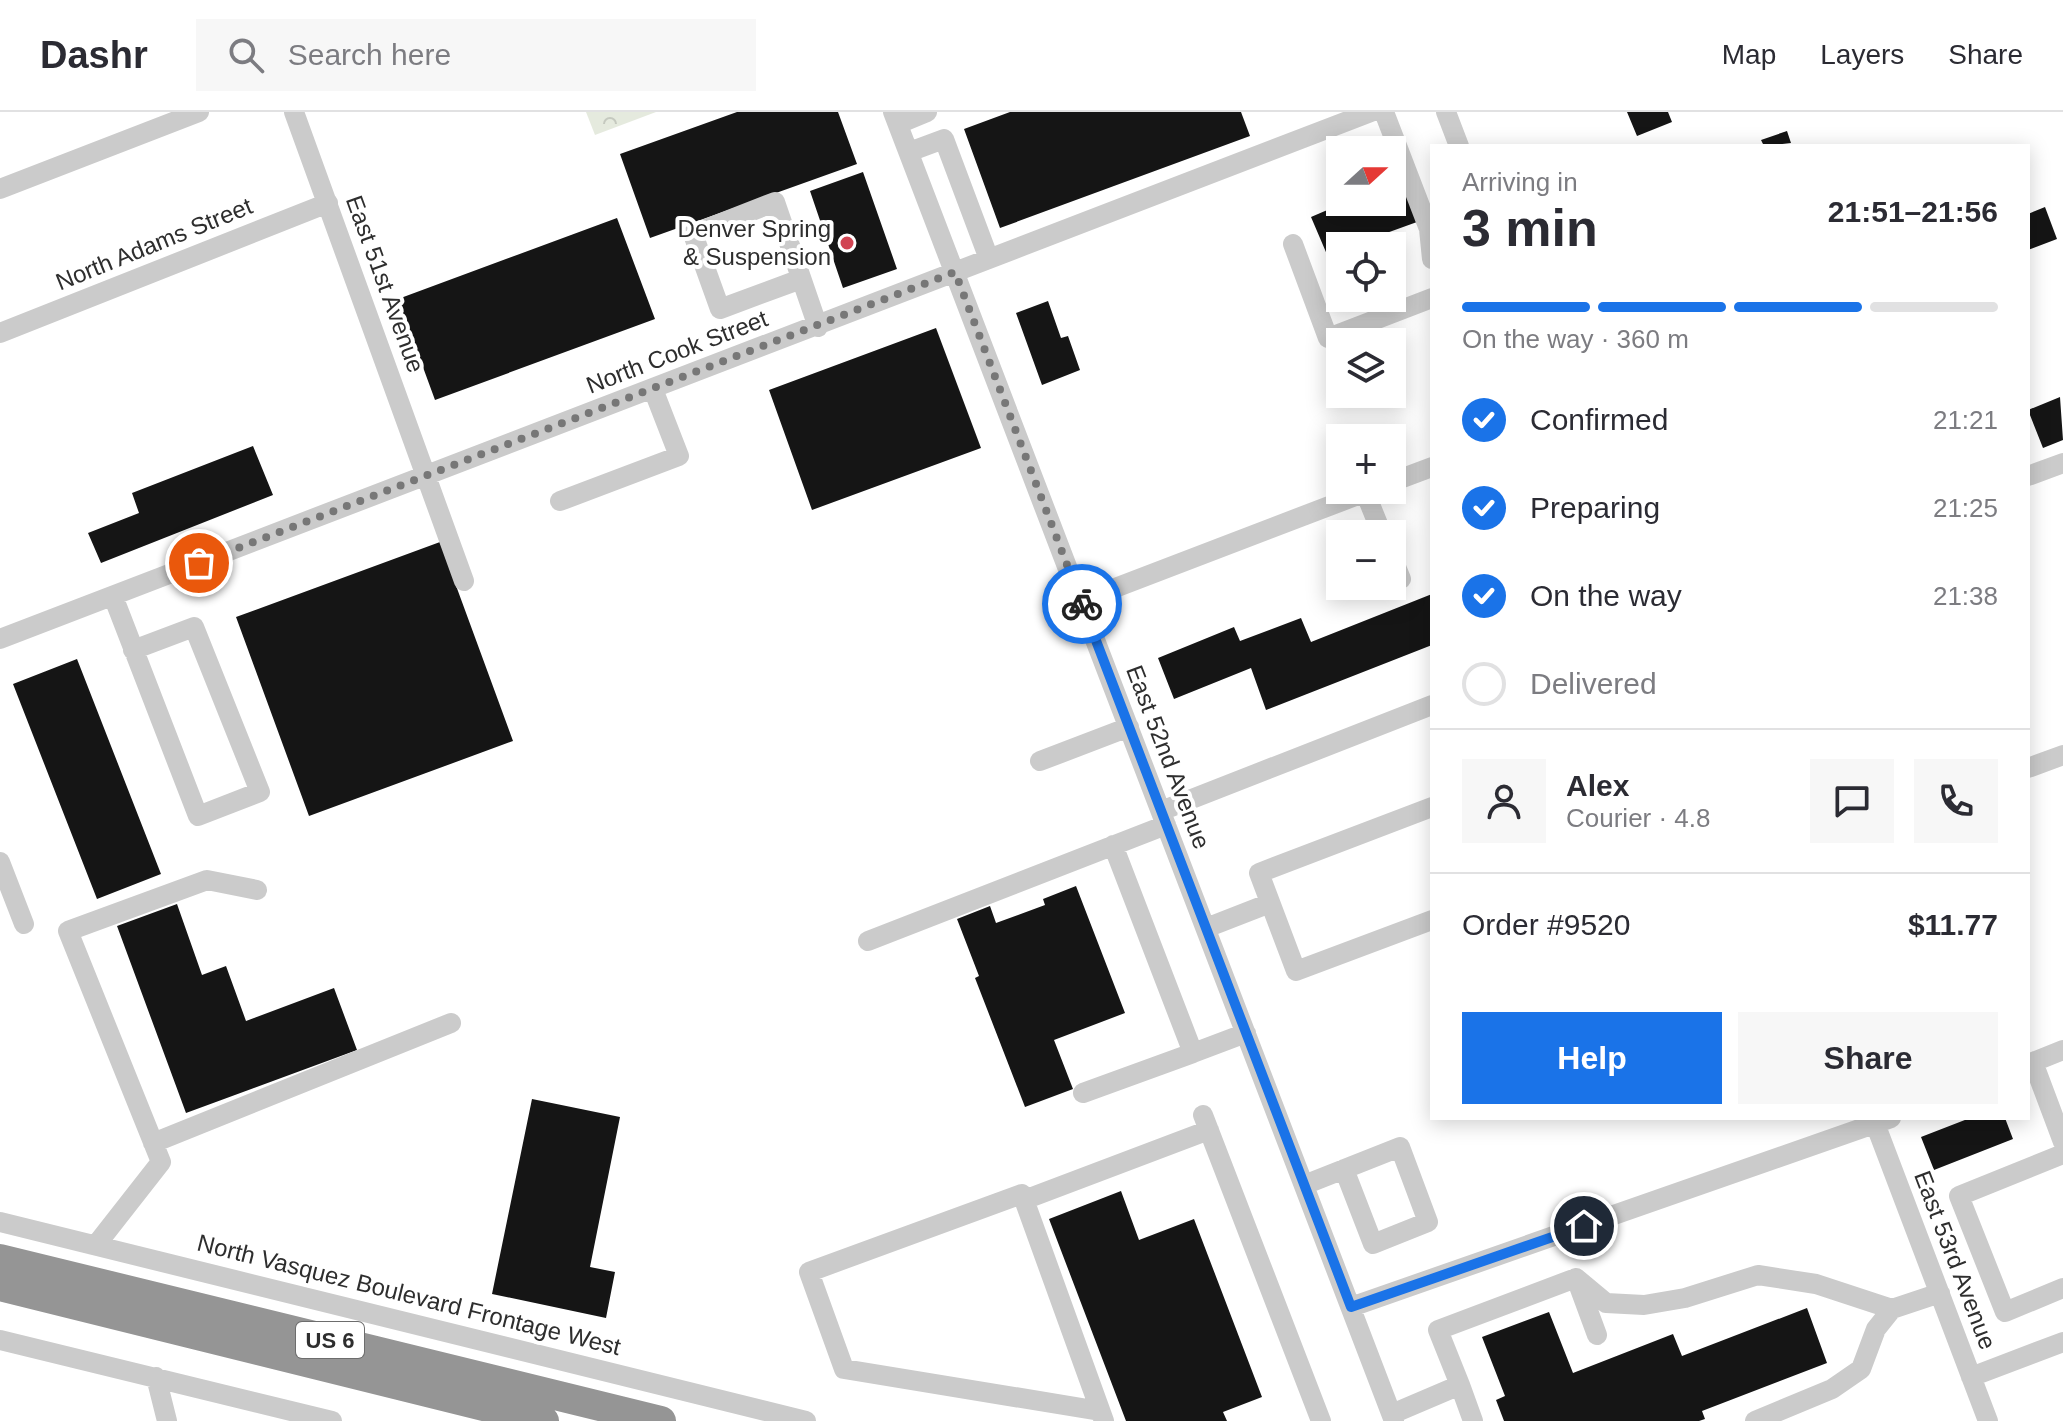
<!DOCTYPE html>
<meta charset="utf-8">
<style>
:root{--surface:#fff;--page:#f7f7f7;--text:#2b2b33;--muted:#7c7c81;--line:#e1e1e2;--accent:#1a73e8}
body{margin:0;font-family:Arial,sans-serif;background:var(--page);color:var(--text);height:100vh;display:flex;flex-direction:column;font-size:30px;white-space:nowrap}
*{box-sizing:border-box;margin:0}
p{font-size:26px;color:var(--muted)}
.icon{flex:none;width:44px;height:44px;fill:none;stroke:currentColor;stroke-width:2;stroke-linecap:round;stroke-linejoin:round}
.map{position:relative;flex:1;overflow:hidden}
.panel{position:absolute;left:1430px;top:32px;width:600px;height:976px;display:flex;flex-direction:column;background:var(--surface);border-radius:0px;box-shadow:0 4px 20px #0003}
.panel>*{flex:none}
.needle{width:52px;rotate:69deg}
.fabs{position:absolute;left:1326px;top:24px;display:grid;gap:16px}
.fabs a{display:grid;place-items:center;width:80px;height:80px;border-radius:0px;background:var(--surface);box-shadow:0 4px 20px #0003;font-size:40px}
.pin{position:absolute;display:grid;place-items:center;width:68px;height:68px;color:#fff;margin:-34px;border:4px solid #fff;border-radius:50%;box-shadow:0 2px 8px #0007}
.courier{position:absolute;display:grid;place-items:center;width:80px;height:80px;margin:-40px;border:6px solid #1a73e8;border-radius:50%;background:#fff;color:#222;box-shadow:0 2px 10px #0007}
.summary em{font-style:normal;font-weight:800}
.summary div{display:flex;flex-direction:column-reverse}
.summary{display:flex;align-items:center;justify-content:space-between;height:136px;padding:0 32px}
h1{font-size:52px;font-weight:800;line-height:60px}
.bar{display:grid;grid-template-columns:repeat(4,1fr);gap:12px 8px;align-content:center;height:96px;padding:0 32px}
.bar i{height:10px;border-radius:6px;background:var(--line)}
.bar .on{background:var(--accent)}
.bar p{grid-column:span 4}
.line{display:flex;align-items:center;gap:20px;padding:0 32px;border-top:2px solid var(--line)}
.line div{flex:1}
.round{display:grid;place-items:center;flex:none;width:84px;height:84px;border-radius:0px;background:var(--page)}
ol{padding:0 32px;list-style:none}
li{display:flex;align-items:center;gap:24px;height:88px}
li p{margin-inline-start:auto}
li .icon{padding:8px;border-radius:50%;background:var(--accent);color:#fff;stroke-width:4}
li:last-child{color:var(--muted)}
li i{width:44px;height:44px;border:4px solid var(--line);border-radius:50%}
.button{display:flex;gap:16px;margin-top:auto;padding:16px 32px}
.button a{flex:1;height:92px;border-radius:0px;background:var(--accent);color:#fff;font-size:32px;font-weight:800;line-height:92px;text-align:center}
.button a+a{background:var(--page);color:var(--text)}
header{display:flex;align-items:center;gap:48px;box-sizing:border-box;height:112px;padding:0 40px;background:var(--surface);border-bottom:2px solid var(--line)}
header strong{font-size:38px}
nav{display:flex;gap:44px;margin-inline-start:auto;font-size:28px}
.search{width:560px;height:72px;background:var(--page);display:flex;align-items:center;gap:20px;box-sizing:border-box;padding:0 28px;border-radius:0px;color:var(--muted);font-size:30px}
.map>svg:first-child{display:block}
.forest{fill:url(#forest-crowns)}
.building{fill:#151515}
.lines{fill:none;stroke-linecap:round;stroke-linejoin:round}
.minor{stroke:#cbcbcb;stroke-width:20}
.highway{stroke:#959595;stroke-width:30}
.done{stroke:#777;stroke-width:8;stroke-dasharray:0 14.4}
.route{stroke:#1a73e8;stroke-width:10}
.poi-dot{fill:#d14452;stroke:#fff;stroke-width:3}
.labels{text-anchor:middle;stroke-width:8;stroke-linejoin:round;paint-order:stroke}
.shield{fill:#fff;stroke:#6d6d6d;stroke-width:2}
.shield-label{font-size:22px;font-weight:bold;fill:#2e2e2e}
.poi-label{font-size:24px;fill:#2e2e2e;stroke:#fff;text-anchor:end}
.street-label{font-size:24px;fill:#2e2e2e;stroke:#fff}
</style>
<header>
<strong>Dashr</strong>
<div class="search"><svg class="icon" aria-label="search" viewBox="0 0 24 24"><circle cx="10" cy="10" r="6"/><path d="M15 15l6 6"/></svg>Search here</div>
<nav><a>Map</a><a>Layers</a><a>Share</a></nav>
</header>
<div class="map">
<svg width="2063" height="1309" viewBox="0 0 2063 1309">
<defs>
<pattern id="forest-crowns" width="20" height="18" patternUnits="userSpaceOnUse" patternTransform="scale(2)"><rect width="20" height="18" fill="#e5eade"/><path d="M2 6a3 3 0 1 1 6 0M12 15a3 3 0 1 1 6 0" fill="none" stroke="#c5c9bf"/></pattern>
</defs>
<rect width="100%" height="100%" fill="#fff"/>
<!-- forest -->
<path class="forest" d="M586,0h70l-61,23z"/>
<!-- building -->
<path class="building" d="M737,0h101l19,52 -207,74 -30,-84z
M1010,0h231l9,24 -250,92 -36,-99z
M1627,0h41l4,10 -35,14z
M1787,19l4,12 -27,3 -3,-6z
M1396,52l21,58 -36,13 5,11h-46v39l-29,-68 35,-15h46v-36z
M863,60l34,97 -54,19 -33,-97z
M2045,95l12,32 -29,11v-36z
M617,106l38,101 -220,81 -37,-101z
M1392,146l9,17 -9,4z
M1048,189l13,37 7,-2 12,34 -38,15 -26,-72z
M936,216l45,120 -169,62 -43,-120z
M2060,285l3,43 -20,8 -15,-38z
M253,334l20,49 -172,68 -13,-30 51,-20 -7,-20z
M440,430l73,199 -204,75 -73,-199z
M1432,482v51l-166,65 -15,-42 -77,31 -16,-41 76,-31 6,14 61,-23 10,24z
M77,547l84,215 -64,25 -84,-215z
M1076,774l49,127 -71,27 19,49 -48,18 -50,-129 4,-2 -22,-57 33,-13 6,17 49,-18 -2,-6z
M177,792l25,71 24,-9 20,55 88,-33 23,62 -171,63 -69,-187z
M532,987l88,18 -30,150 25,5 -9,46 -114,-24z
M1970,1006h35l8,21 -79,31 -13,-33z
M1121,1079l18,49 55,-21 68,178 -39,15 4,9h-101l-77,-202z
M1807,1196l20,55 -125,48 3,8 -6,2h-195l-8,-21 9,-4 -23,-59 67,-25 24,61 100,-39 9,22z"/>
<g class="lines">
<!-- minor -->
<path class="minor" d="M294,0l170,469
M893,0l501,1309
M1384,0l45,117 3,30
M1446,0l13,34
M898,12l29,-12
M909,40l35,-13 45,120
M0,77l199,-77
M1293,132l35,94 104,-40
M801,167l-81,30 -27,-75 82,-32 43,125
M0,221l328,-130
M2028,364l35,-13
M1392,370l40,-15
M1365,380l17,42
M560,389l119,-45 -26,-67
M1392,445l9,22
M113,484l85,220 62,-24 -66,-165 -61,23
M1081,489l290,-111
M0,527l1371,-527
M1040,649l89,-34
M2028,656l35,-13
M1432,695l-173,66 37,98 136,-51
M1161,699l271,-106
M0,750l24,62
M1206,816l64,-25
M868,829l298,-116
M1193,941l53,-20
M2033,950l30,80
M2028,952l35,-14
M1083,981l110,-40 -80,-208
M1203,1003l118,306
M1873,1006l115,303
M153,1031l298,-120
M2063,1042l-104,42 46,116 58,-24
M1304,1073l96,-38 28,75 -55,22 -29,-75
M1024,1088l185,-70
M0,1110l806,199
M96,1133l65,-83 -93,-231 139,-51 50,10
M1576,1166l30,25 38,2 41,-7 73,-23 58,9 76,25
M1351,1195l540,-189
M0,1228l332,81
M156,1265l11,44
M1971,1265l92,-35
M1460,1273l-22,-55 138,-52 21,57
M1100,1299l-256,-42 -35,-97 213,-78 82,227
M1392,1302l68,-29 13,36
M1755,1309l77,-32 29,-20 15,-40 16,-20 48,-16"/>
<!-- highway -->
<path class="highway" d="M0,1147l661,162
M0,1174l544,135"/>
</g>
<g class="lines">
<!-- done -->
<path class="done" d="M199,451l756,-291 127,332"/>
<!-- route -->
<path class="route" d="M1082,492l269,703 233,-81"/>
</g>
<!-- markers -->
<circle class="poi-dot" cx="847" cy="131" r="8"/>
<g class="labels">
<!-- shield labels -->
<rect class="shield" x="296" y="1210" width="68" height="36" rx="6"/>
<g class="shield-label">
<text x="330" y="1236">US 6</text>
</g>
<!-- poi labels -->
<g class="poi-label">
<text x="831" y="125">Denver Spring<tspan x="831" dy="28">&amp; Suspension</tspan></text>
</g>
<!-- street labels -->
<g class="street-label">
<text transform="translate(154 132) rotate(-22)" y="8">North Adams Street</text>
<text transform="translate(385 172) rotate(70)" y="8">East 51st Avenue</text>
<text transform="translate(677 240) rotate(-21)" y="8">North Cook Street</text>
<text transform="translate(1168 645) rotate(69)" y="8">East 52nd Avenue</text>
<text transform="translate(1955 1148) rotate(69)" y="8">East 53rd Avenue</text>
<text transform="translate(409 1183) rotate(14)" y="8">North Vasquez Boulevard Frontage West</text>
</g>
</g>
</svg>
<div class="fabs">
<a><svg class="needle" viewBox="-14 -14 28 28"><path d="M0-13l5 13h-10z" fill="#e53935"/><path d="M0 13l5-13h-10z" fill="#7c7c81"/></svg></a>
<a><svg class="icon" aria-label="locate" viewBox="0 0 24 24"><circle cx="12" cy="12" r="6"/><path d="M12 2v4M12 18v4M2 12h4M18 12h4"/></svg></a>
<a><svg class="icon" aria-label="layers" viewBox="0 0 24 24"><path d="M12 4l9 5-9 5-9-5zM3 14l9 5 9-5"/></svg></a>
<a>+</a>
<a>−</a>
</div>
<div class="pin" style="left:199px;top:451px;background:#ea580c"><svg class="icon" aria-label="bag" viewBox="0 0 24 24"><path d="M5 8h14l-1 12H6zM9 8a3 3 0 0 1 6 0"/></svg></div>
<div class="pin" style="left:1584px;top:1114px;background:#1f2937"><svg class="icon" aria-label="home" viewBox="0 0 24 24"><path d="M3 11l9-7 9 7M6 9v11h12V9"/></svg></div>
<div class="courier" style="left:1082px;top:492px"><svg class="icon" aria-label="bike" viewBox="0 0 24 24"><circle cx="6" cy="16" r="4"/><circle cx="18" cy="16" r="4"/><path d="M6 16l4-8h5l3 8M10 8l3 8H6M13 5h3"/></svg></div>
<section class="panel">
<div class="summary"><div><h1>3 min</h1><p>Arriving in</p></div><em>21:51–21:56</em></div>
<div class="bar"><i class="on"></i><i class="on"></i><i class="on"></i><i></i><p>On the way · 360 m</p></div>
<ol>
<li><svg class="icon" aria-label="check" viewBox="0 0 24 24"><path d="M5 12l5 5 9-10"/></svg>Confirmed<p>21:21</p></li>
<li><svg class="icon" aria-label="check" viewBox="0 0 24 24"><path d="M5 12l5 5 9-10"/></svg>Preparing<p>21:25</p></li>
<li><svg class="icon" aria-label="check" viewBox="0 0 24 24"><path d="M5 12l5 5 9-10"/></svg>On the way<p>21:38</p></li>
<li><i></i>Delivered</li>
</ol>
<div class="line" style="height:144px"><a class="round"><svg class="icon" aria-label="person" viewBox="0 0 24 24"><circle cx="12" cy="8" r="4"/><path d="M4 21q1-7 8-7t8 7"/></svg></a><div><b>Alex</b><p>Courier · 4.8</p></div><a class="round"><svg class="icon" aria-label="chat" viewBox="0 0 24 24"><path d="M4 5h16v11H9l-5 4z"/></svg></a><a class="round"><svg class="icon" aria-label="phone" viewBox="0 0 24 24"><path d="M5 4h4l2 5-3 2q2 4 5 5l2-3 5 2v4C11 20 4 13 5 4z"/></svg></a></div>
<div class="line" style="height:104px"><div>Order #9520</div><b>$11.77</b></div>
<div class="button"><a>Help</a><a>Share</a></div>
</section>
</div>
